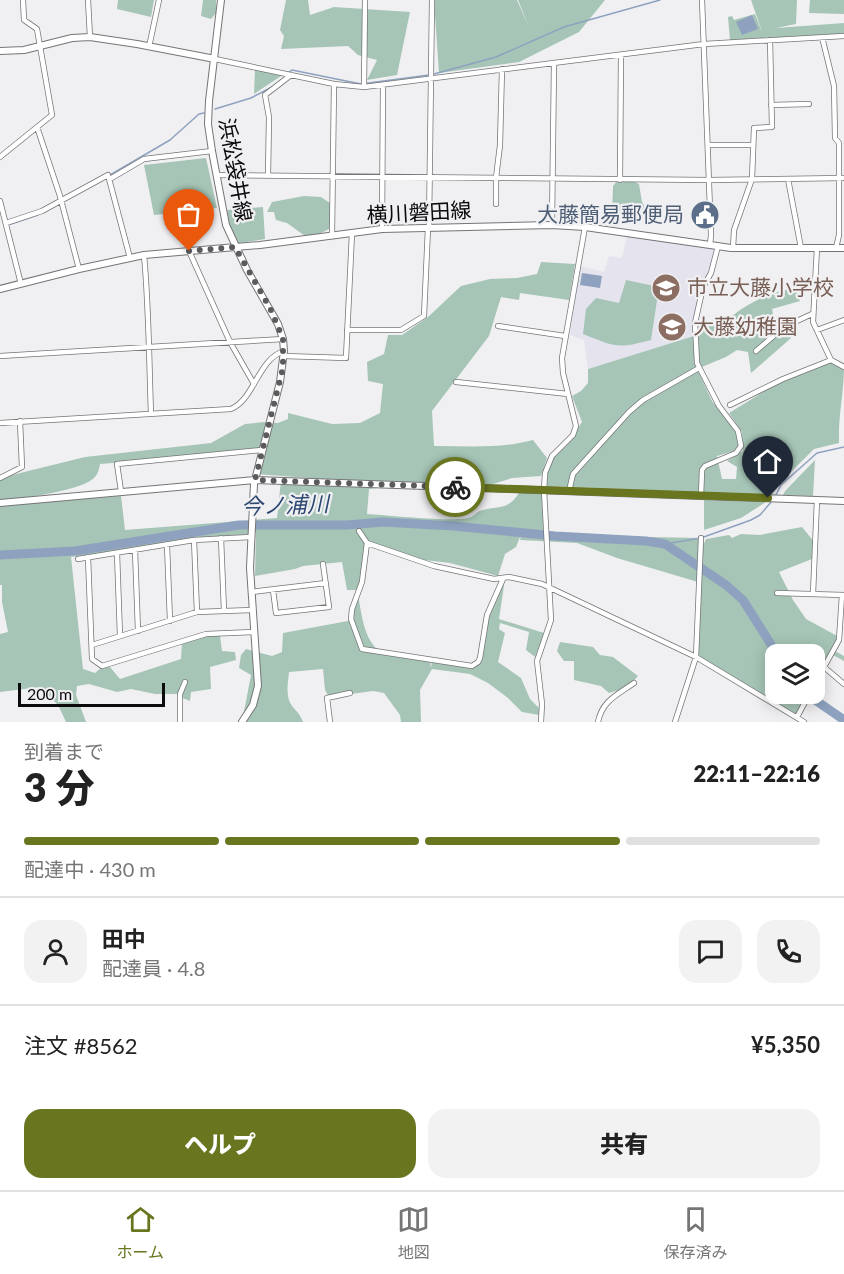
<!DOCTYPE html>
<html lang="ja">
<meta charset="utf-8">
<style>
:root{--surface:#fff;--page:#f2f2f2;--text:#222;--muted:#767676;--line:#e0e0e0;--accent:#69751f}
body{margin:0;font-family:Lato,"Noto Sans JP",sans-serif;background:var(--page);color:var(--text);height:100vh;display:flex;flex-direction:column;font-size:22px;white-space:nowrap}
*{box-sizing:border-box;margin:0}
p{font-size:20px;color:var(--muted)}
.icon{flex:none;width:33px;height:33px;fill:none;stroke:currentColor;stroke-width:2;stroke-linecap:round;stroke-linejoin:round}
.map{position:relative;height:722px;overflow:hidden}
.sheet{display:flex;flex-direction:column;background:var(--surface);flex:1}
.sheet>*{flex:none}
.tools{position:absolute;left:765px;top:644px;display:grid;gap:12px}
.tools a{display:grid;place-items:center;width:60px;height:60px;border-radius:12px;background:var(--surface);box-shadow:0 3px 15px #0003;font-size:30px}
.scale{position:absolute;left:18px;bottom:15px;width:147px;box-sizing:border-box;padding-left:6px;border:3px solid #0b0b0c;border-top:0;font-size:16px;line-height:21px;white-space:nowrap;color:#0b0b0c;-webkit-text-stroke:4px #f0f0f3;paint-order:stroke}
.pin{position:absolute;display:grid;place-items:center;width:51px;height:51px;color:#fff;margin:-62px -26px;border-radius:50% 50% 50% 0;rotate:-45deg;box-shadow:0 0 6px #0007}
.pin .icon{rotate:45deg}
.courier{position:absolute;display:grid;place-items:center;width:60px;height:60px;margin:-30px;border:4px solid #69751f;border-radius:50%;background:#fff;color:#222;box-shadow:0 2px 8px #0007}
.headline em{font-style:normal;font-weight:800}
.headline div{display:flex;flex-direction:column-reverse}
.headline{display:flex;align-items:center;justify-content:space-between;height:102px;padding:0 24px}
h1{font-size:39px;font-weight:800;line-height:45px}
.bar{display:grid;grid-template-columns:repeat(4,1fr);gap:9px 6px;align-content:center;height:72px;padding:0 24px}
.bar i{height:8px;border-radius:4px;background:var(--line)}
.bar .current{background:var(--accent)}
.bar p{grid-column:span 4}
.line{display:flex;align-items:center;gap:15px;padding:0 24px;border-top:2px solid var(--line)}
.line div{flex:1}
.round{display:grid;place-items:center;flex:none;width:63px;height:63px;border-radius:18px;background:var(--page)}
.primary-button{display:flex;gap:12px;margin-top:auto;padding:12px 24px}
.primary-button a{flex:1;height:69px;border-radius:18px;background:var(--accent);color:#fff;font-size:24px;font-weight:800;line-height:69px;text-align:center}
.primary-button a+a{background:var(--page);color:var(--text)}
.dock{display:flex;justify-content:space-around;align-items:center;height:84px;border-top:2px solid var(--line);background:var(--surface);font-size:16px;color:var(--muted)}
.dock a{display:grid;justify-items:center;gap:3px}
.dock .current{color:var(--accent)}
.map>svg:first-child{display:block}
.built{fill:#e4e3ee}
.green{fill:#a6c5b6}
.water{fill:#8ea2bf}
.lines{fill:none;stroke-linecap:round;stroke-linejoin:round}
.stream{stroke:#8ea2bf;stroke-width:1.5}
.river{stroke:#8ea2bf;stroke-width:9}
.street-casing{stroke:#757578;stroke-width:6}
.secondary-casing{stroke:#757578;stroke-width:8}
.street{stroke:#fff;stroke-width:4.5}
.secondary{stroke:#fff;stroke-width:6}
.done{stroke:#5b5b5d;stroke-width:6;stroke-dasharray:0 10.8}
.route{stroke:#69751f;stroke-width:8}
.labels{text-anchor:middle;stroke-width:4.5;stroke-linejoin:round;paint-order:stroke}
.street-label{font-size:21px;fill:#0b0b0c;stroke:#f0f0f3}
.service-label{font-size:21px;fill:#4e5e75;stroke:#f0f0f3;text-anchor:end}
.education-label{font-size:21px;fill:#785e54;stroke:#f0f0f3;text-anchor:start}
.water-label{font-size:22px;font-style:italic;fill:#2c4771;stroke:#f0f0f3}
</style>
<div class="map">
<svg width="844" height="722" viewBox="0 0 844 722">
<rect width="100%" height="100%" fill="#f0f0f3"/>
<!-- built -->
<path class="built" d="M627,236l87,13 -20,87 -106,33 -4,-29 -14,-5 10,-69 24,6 5,-16 13,2z"/>
<!-- green -->
<path class="green" d="M118,0h36l-3,17 -34,-8z
M203,0h13v13l-5,6 -10,-3z
M286,0h22l2,15 24,-8 76,5 -13,63 -30,5 10,-20 -19,-5 -10,-9 -67,3 3,-13 -4,-6z
M434,0h83l12,27 -11,-27h87l-26,32 -60,30 -80,11z
M751,0h46l-1,24 -20,4 68,-5v13l-79,4 -1,-2 -34,2 -2,-23 4,-1 2,4 21,-6 8,20z
M810,0h34v14l-35,-1z
M255,68l29,6 -30,20z
M206,158l11,50 -63,7 -10,-50z
M617,181l18,1 4,2 3,18 5,8v4l-6,4 -8,-3h-21l1,-29z
M304,196l17,1 9,6 2,9 -3,17 -12,6 -12,1 -18,-13 -11,-3 -2,-8h-7l5,-10z
M263,207l2,32 -26,4 -9,-15 -3,-18z
M541,262l34,2 -6,36 -49,-7 -1,7 -18,-3 -12,39 -57,75 2,35c33,0 66,3 99,-6l14,18 -6,18 -29,2 -32,10 -77,-3 -34,4 -2,25c18,1 92,9 104,3 4,-2 6,-6 12,-7 17,-4 25,0 36,-17l13,-3 -1,3 12,1v41l158,3v12l5,-11 23,-4 3,3 9,-4 19,1 42,-8 13,16 -3,16 -33,13 14,28 13,19 33,18 -6,13 11,6v5l-13,-7 -16,31 -1,-31h-38v39h34l-13,24 -101,-60 2,-75 -81,-24 -40,-15 -57,-3 2,-8 -6,15 -11,7 -7,22 -48,-13 -34,-4 -46,-16 -10,-14 -1,2 8,12 -8,47h-12l-5,-28 -39,4 -8,3 -40,7 1,-43 -185,24 12,112 12,4 7,-6h8l10,12 61,-20 1,-18 29,-8 9,3 2,15 13,1 1,8 -26,7 1,22 -20,3 -1,9 -10,-4 -1,-3h-24l-24,-5 -14,3 -28,-8 -12,2 -1,9 10,27h-20l-8,-17 -18,-18 -40,5v-58l8,-2 -6,-30v-17h-2v-82l121,-7 4,34 152,-12 4,-37 79,6 -51,-9 -53,-4 6,-23 -162,13c-1,5 -2,10 -5,13 -12,14 -75,21 -95,25v-24l85,-21 126,-14 34,-19 20,-2 13,1 10,-4v-6l44,11 28,-1 20,-10 3,-29 -15,-3 -1,-19 17,-8 4,-19h14l26,-18 33,-31 29,-7 27,-1 20,-4z
M626,280l33,7 -8,53c-34,9 -35,7 -68,-6l3,-25 10,-11 23,5z
M792,289l4,1 4,11 -28,8 1,5 -16,17 11,10 19,-13 4,10 -40,35 -3,-21 -11,-2 -11,7 -29,12 15,32 25,31 2,10 -2,8 -20,6 5,23h14l1,-12 -10,-6 16,-10 -1,-19 -13,-19 44,-27 58,-26 13,7c0,26 -6,49 -5,76l-25,6 -34,34 -8,12 -226,-9 4,-26 17,-15 15,-23 -10,-26 9,-5 7,-8v-14l106,-33 1,-13 29,-3 1,3c14,-16 46,-32 67,-34z
M815,460l-2,36 -30,-1 2,-4z
M704,500l62,2 -25,16 -37,12z
M505,579l-6,40 45,14 -9,24 -9,-7 3,-18 -29,-9 -1,6 6,4 -7,29 23,16 9,21 9,9v7l-17,-3 -14,-14 -20,-15 -18,-9 -38,-5 -12,21 1,32h-20l-1,-7 -16,-22 -11,-2 -44,6 -4,-7 -2,-21 -34,3c-1,11 -4,24 3,34 5,6 8,8 11,16h-61l9,-47 -12,-7 2,-13 5,-6 26,7 10,-4 1,-19 65,-12 10,-26c4,20 6,53 30,60 13,4 29,3 42,5l1,8 1,-8 38,5 8,-3 10,-49z
M560,642l33,5 7,8 13,2 25,19 -11,12 -18,5 -8,-7 -27,-6v-19h-10l-7,-10z"/>
<!-- water -->
<path class="water" d="M752,15l6,14 -16,6 -6,-13z
M582,273l20,3 -2,12 -20,-3z"/>
<g class="lines">
<!-- stream -->
<path class="stream" d="M289,72l3,-2 69,14 68,-9
M434,74l62,-17 68,-30 96,-27
M215,109l36,-11 21,-11
M110,175l60,-35 29,-26 5,-1
M8,225l30,-10
M775,497l6,-12 36,-32 27,-6
M665,544l36,-6 50,-18 9,-5 12,-14"/>
<!-- river -->
<path class="river" d="M0,555l75,-4 164,-26h108l36,-3 70,4 102,10 91,5 19,3 61,41 17,15 34,54
M805,693l39,27"/>
<!-- street casing -->
<g class="street-casing">
<path id="street" d="M88,0l2,37
M702,0l9,235 -1,10
M822,37l12,49 1,52 4,5v92l-3,13
M149,47l10,-47
M215,59l119,25 30,3 340,-43 140,-8
M364,87l1,-87
M771,105l38,-1
M37,127l23,69 19,73
M708,145h45
M0,157l52,-42 -15,-86 -13,-9 -1,-20
M217,175l492,5 135,-2
M268,176l1,-59 -4,-22 26,-20
M110,179l34,-20 68,-8
M788,179l13,69
M620,180l1,-125
M0,201l21,83
M496,204v-26l4,-33 2,-76
M6,223l36,-12 66,-36 22,83
M552,225l2,-162
M429,228l3,-228
M382,229l1,-144
M332,236l2,-152
M733,248l1,-18 18,-51 2,-51 18,-1 -2,-87
M817,248l-4,74 18,38 13,7
M189,251l41,91 24,42
M144,255c5,53 5,106 7,159
M498,326l67,10
M347,330h54l23,-14 4,-88
M817,330l27,-10
M756,351l28,-24 28,-13
M0,356l283,-17
M284,356l62,2 6,-125
M456,382l112,12
M730,405l53,-26 48,-19
M0,423l231,-14c23,-9 27,-50 53,-58
M0,478l22,-11 -2,-46
M121,491l-4,-27 145,-14
M569,491l4,-17 56,-62 14,-12 56,-32
M701,496l1,-26 3,-4 31,-13 5,-7 -3,-15 -19,-25 -22,-43 -2,-40 8,-36 8,-14 7,-27
M359,531l8,12 67,23 60,13 15,-2 33,7 154,73 108,65
M221,538l3,73
M194,540l3,72
M367,543l-5,39 -10,27 -1,10 11,30 110,17 6,-4 2,-4 7,-43 16,-36
M167,545l3,76
M135,550l3,81
M117,553l3,83
M88,557l4,102 10,7 104,-32 48,-2
M78,559l116,-19 57,-3
M273,590l3,23 53,-6 -6,-43
M251,592l75,-9
M777,593l67,2
M813,594l4,-94
M92,645l105,-33 55,-2
M824,667l20,17
M814,685l25,-45 3,-45
M797,717l13,-24
M180,722v-28l5,-12
M330,722l-3,-24 23,-5
M541,722l1,-18 -5,-43 14,-41 -7,-130 1,-17 7,-17 21,-21 3,-9 -13,-53 -1,-15 23,-131
M598,722c4,-21 19,-27 36,-39
M675,722l21,-65 5,-119"/>
</g>
<!-- secondary casing -->
<g class="secondary-casing">
<path id="secondary" d="M221,0l-12,101 -1,23 4,27 14,74 21,45 31,54 5,15 1,12 -4,31 -26,102 -4,84 8,118 -5,19 -11,17
M0,51l24,-1 48,-12 18,-1 47,7 78,15
M0,289l79,-20 65,-14 116,-10 122,-16 170,-4 33,2 146,21h113
M0,503l255,-23 589,21"/>
</g>
<!-- street -->
<use href="#street" class="street"/>
<!-- secondary -->
<use href="#secondary" class="secondary"/>
</g>
<g class="lines">
<!-- done -->
<path class="done" d="M189,251l46,-4 35,61 13,31v29l-28,112 200,7"/>
<!-- route -->
<path class="route" d="M455,487l313,11"/>
</g>
<!-- icons -->
<defs>
<g id="civic-disc" transform="scale(1.5)"><circle r="9.5" fill="#5c6f8a" stroke="#f0f0f3"/><path d="M-.6-6.5H3V-4.5H.6V-3L4-1V1h2V6H-6V1h2V-1L-.6-3ZM-1.2 2.5V6h2.4V2.5Z" fill="#fff"/></g>
<g id="school-disc" transform="scale(1.5)"><circle r="9.5" fill="#8d6e63" stroke="#f0f0f3"/><path d="M0-5L7-2L0 1L-7-2ZM-4 1L0 2.5L4 1V4Q0 6-4 4Z" fill="#fff"/></g>
</defs>
<g fill-rule="evenodd">
<use href="#civic-disc" x="705" y="215"/>
<use href="#school-disc" x="666" y="288"/>
<use href="#school-disc" x="672" y="327"/>
</g>
<g class="labels">
<!-- street labels -->
<g class="street-label">
<text transform="translate(235 170) rotate(80)" y="7">浜松袋井線</text>
<text transform="translate(419 213) rotate(-3)" y="7">横川磐田線</text>
</g>
<!-- service labels -->
<g class="service-label">
<text x="684" y="222">大藤簡易郵便局</text>
</g>
<!-- education labels -->
<g class="education-label">
<text x="687" y="295">市立大藤小学校</text>
<text x="693" y="334">大藤幼稚園</text>
</g>
<!-- water labels -->
<g class="water-label">
<text transform="translate(285 505) rotate(-2)" y="8">今ノ浦川</text>
</g>
</g>
</svg>
<div class="tools">
<a><svg class="icon" aria-label="layers" viewBox="0 0 24 24"><path d="M12 4l9 5-9 5-9-5zM3 14l9 5 9-5"/></svg></a>
</div>
<div class="scale">200 m</div>
<div class="pin" style="left:189px;top:251px;background:#ea580c"><svg class="icon" aria-label="bag" viewBox="0 0 24 24"><path d="M5 8h14l-1 12H6zM9 8a3 3 0 0 1 6 0"/></svg></div>
<div class="pin" style="left:768px;top:498px;background:#1f2937"><svg class="icon" aria-label="home" viewBox="0 0 24 24"><path d="M3 11l9-7 9 7M6 9v11h12V9"/></svg></div>
<div class="courier" style="left:455px;top:487px"><svg class="icon" aria-label="bike" viewBox="0 0 24 24"><circle cx="6" cy="16" r="4"/><circle cx="18" cy="16" r="4"/><path d="M6 16l4-8h5l3 8M10 8l3 8H6M13 5h3"/></svg></div>
</div>
<section class="sheet">
<div class="headline"><div><h1>3 分</h1><p>到着まで</p></div><em>22:11–22:16</em></div>
<div class="bar"><i class="current"></i><i class="current"></i><i class="current"></i><i></i><p>配達中 · 430 m</p></div>
<div class="line" style="height:108px"><a class="round"><svg class="icon" aria-label="person" viewBox="0 0 24 24"><circle cx="12" cy="8" r="4"/><path d="M4 21q1-7 8-7t8 7"/></svg></a><div><b>田中</b><p>配達員 · 4.8</p></div><a class="round"><svg class="icon" aria-label="chat" viewBox="0 0 24 24"><path d="M4 5h16v11H9l-5 4z"/></svg></a><a class="round"><svg class="icon" aria-label="phone" viewBox="0 0 24 24"><path d="M5 4h4l2 5-3 2q2 4 5 5l2-3 5 2v4C11 20 4 13 5 4z"/></svg></a></div>
<div class="line" style="height:78px"><div>注文 #8562</div><b>¥5,350</b></div>
<div class="primary-button"><a>ヘルプ</a><a>共有</a></div>
</section>
<nav class="dock">
<a class="current"><svg class="icon" aria-label="home" viewBox="0 0 24 24"><path d="M3 11l9-7 9 7M6 9v11h12V9"/></svg>ホーム</a>
<a><svg class="icon" aria-label="map" viewBox="0 0 24 24"><path d="M3 6l6-2 6 2 6-2v14l-6 2-6-2-6 2zM9 4v14M15 6v14"/></svg>地図</a>
<a><svg class="icon" aria-label="saved" viewBox="0 0 24 24"><path d="M7 4h10v16l-5-4-5 4z"/></svg>保存済み</a>
</nav>
